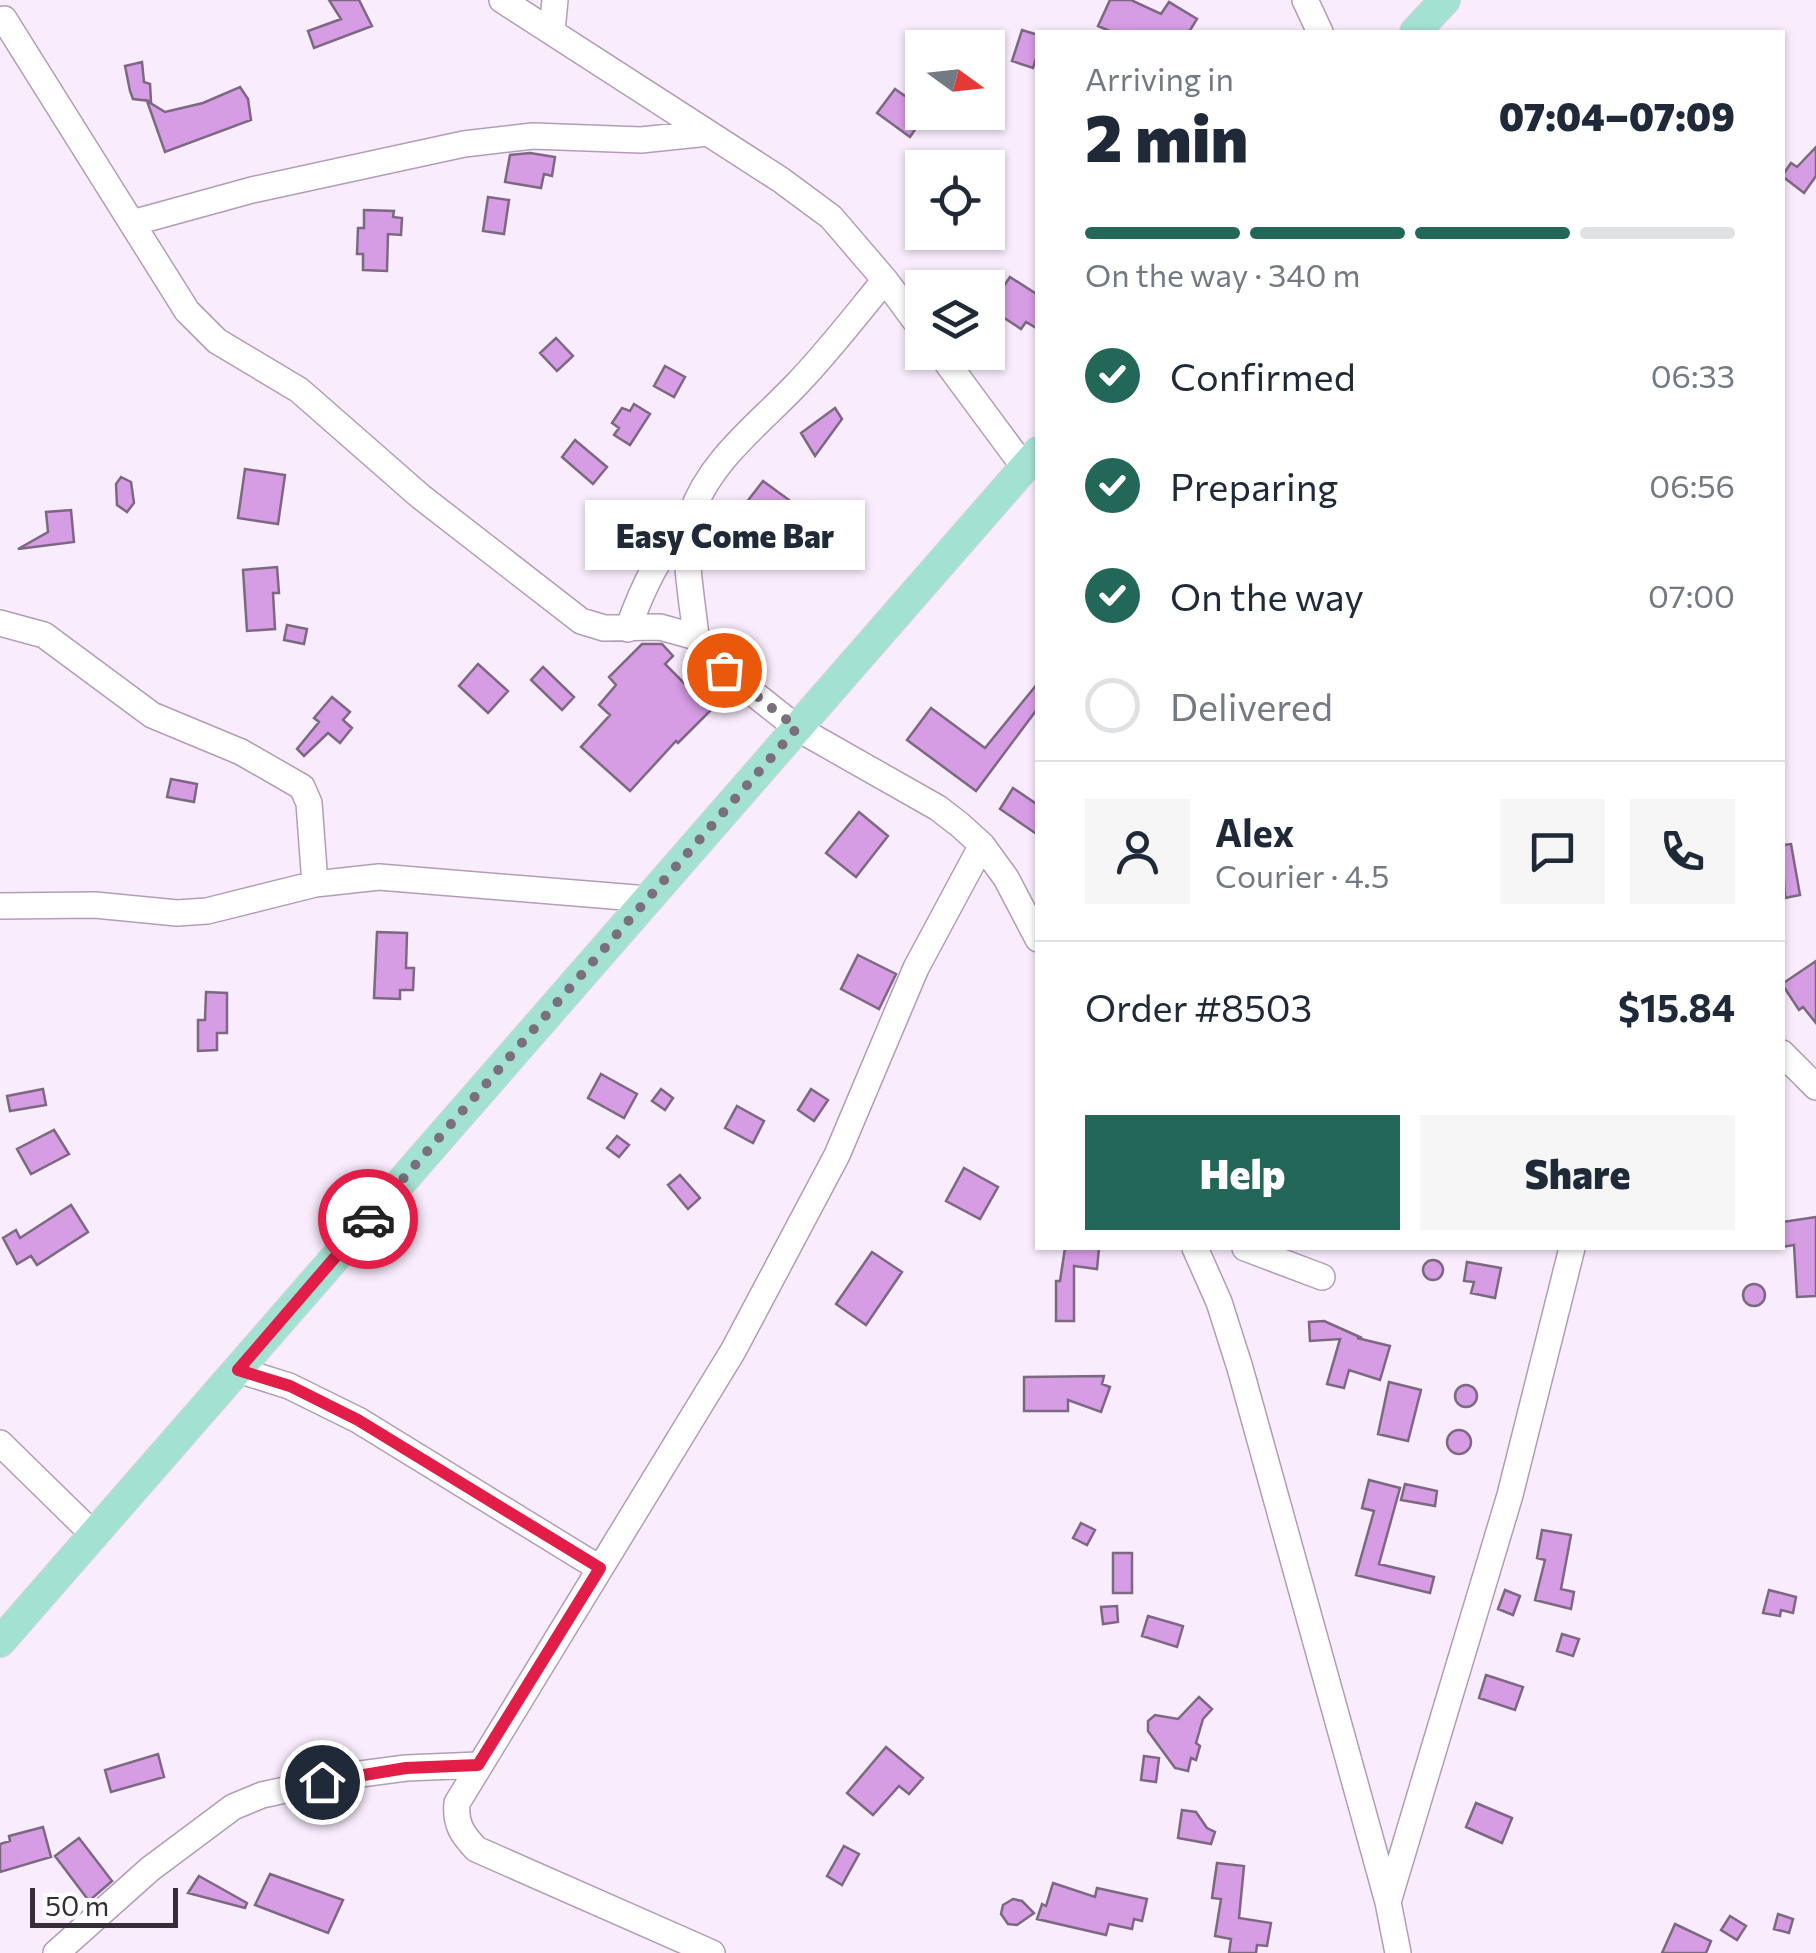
<!DOCTYPE html>
<meta charset="utf-8">
<style>
:root{--surface:#fff;--page:#f6f6f7;--text:#1f2937;--muted:#747a83;--line:#e0e1e3;--accent:#236759}
body{margin:0;font-family:Commissioner,sans-serif;background:var(--page);color:var(--text);height:100vh;display:flex;flex-direction:column;font-size:38px;white-space:nowrap}
*{box-sizing:border-box;margin:0}
p{font-size:32px;color:var(--muted)}
.icon{flex:none;width:55px;height:55px;fill:none;stroke:currentColor;stroke-width:2;stroke-linecap:round;stroke-linejoin:round}
.map{position:relative;flex:1;overflow:hidden}
.side{position:absolute;left:1035px;top:30px;width:750px;height:1220px;display:flex;flex-direction:column;background:var(--surface);border-radius:0px;box-shadow:0 2px 8px #0004}
.side>*{flex:none}
.needle{width:65px;rotate:105deg}
.tools{position:absolute;left:905px;top:30px;display:grid;gap:20px}
.tools a{display:grid;place-items:center;width:100px;height:100px;border-radius:0px;background:var(--surface);box-shadow:0 2px 8px #0004;font-size:50px}
.scale{position:absolute;left:30px;bottom:25px;width:148px;box-sizing:border-box;padding-left:10px;border:5px solid #362d38;border-top:0;font-size:28px;line-height:35px;white-space:nowrap;color:#362d38;-webkit-text-stroke:8px #fff;paint-order:stroke}
.pin{position:absolute;display:grid;place-items:center;width:85px;height:85px;color:#fff;margin:-42px;border:5px solid #fff;border-radius:50%;box-shadow:0 2px 10px #0007}
.courier{position:absolute;display:grid;place-items:center;width:100px;height:100px;margin:-50px;border:8px solid #e11d48;border-radius:50%;background:#fff;color:#222;box-shadow:0 2px 12px #0007}
.bubble{position:absolute;height:70px;border-radius:0px;background:var(--surface);box-shadow:0 2px 8px #0004;font-size:32px;font-weight:800;line-height:70px;text-align:center}
.head em{font-style:normal;font-weight:800}
.head div{display:flex;flex-direction:column-reverse}
.head{display:flex;align-items:center;justify-content:space-between;height:170px;padding:0 50px}
h1{font-size:65px;font-weight:800;line-height:75px}
.bar{display:grid;grid-template-columns:repeat(4,1fr);gap:15px 10px;align-content:center;height:120px;padding:0 50px}
.bar i{height:12px;border-radius:8px;background:var(--line)}
.bar .selected{background:var(--accent)}
.bar p{grid-column:span 4}
.line{display:flex;align-items:center;gap:25px;padding:0 50px;border-top:2px solid var(--line)}
.line div{flex:1}
.round{display:grid;place-items:center;flex:none;width:105px;height:105px;border-radius:0px;background:var(--page)}
ol{padding:0 50px;list-style:none}
li{display:flex;align-items:center;gap:30px;height:110px}
li p{margin-inline-start:auto}
li .icon{padding:10px;border-radius:50%;background:var(--accent);color:#fff;stroke-width:4}
li:last-child{color:var(--muted)}
li i{width:55px;height:55px;border:5px solid var(--line);border-radius:50%}
.action{display:flex;gap:20px;margin-top:auto;padding:20px 50px}
.action a{flex:1;height:115px;border-radius:0px;background:var(--accent);color:#fff;font-size:40px;font-weight:800;line-height:115px;text-align:center}
.action a+a{background:var(--page);color:var(--text)}
.map>svg:first-child{display:block}
.building{fill:#d69ce4;stroke:#7c6981;stroke-width:2.5}
.lines{fill:none;stroke-linecap:round;stroke-linejoin:round}
.minor-casing{stroke:#b29db7;stroke-width:28}
.major-casing{stroke:#d7d5d7;stroke-width:32}
.minor{stroke:#fff;stroke-width:25}
.major{stroke:#a3e2d2;stroke-width:30}
.done{stroke:#7a707d;stroke-width:10;stroke-dasharray:0 18}
.route{stroke:#e11d48;stroke-width:12}
</style>
<div class="map">
<svg width="1816" height="1953" viewBox="0 0 1816 1953">
<rect width="100%" height="100%" fill="#f9ecfd"/>
<!-- building -->
<path class="building" d="M329,0h30l13,26 -58,22 -6,-17 33,-12z
M1110,0h21l30,14 8,-12 28,17 -8,13h-77l-14,-6z
M1022,30l16,5v17l-5,16 -21,-7z
M142,62l2,20 6,2 1,17 -18,-2 -3,-8 -5,-25z
M240,87l8,12 3,21 -86,32 -18,-51 18,11 38,-9z
M895,89l27,19v4h5l-17,25 -33,-24z
M1816,147v29l-12,17 -22,-17 9,-13 6,4z
M530,153l25,4 -3,19 -8,-2 -3,14 -36,-6 5,-27z
M488,197l21,3 -5,34 -21,-3z
M364,210l30,1 -1,6 9,1 -1,17 -13,-1 -1,37 -24,-1v-16h-6l1,-26h6z
M1010,277l28,18v34l-12,-7 -5,7 -32,-21z
M556,338l17,18 -16,15 -17,-18z
M665,366l20,11 -11,20 -20,-11z
M634,404l16,10 -20,31 -16,-10 5,-7 -7,-5 10,-15 8,3z
M835,408l7,11 -27,37 -14,-23z
M575,440l32,27 -14,17 -31,-27z
M245,469l40,6 -7,49 -40,-6z
M121,477l10,5 3,21 -7,9 -10,-7 -1,-21z
M763,481l26,19 -17,23 -26,-20z
M71,510l3,32 -56,7 30,-17 -2,-20z
M277,567l2,26h-6l2,36 -28,2 -4,-61z
M287,625l20,4 -3,15 -20,-4z
M642,644h20l11,12 -8,8 46,46 -33,33 -2,-2 -46,50 -49,-44 29,-32 -11,-10 17,-20 -7,-8z
M478,664l30,27 -20,22 -29,-27z
M543,667l31,30 -12,13 -31,-30z
M1038,683v25l-62,83 -69,-51 24,-32 54,40z
M332,697l18,15 -7,8 9,8 -12,15 -12,-10 -24,23 -7,-7 22,-27 -5,-4z
M171,779l26,5 -3,18 -27,-5z
M1013,788l25,17v30l-38,-26z
M859,812l29,24 -32,41 -30,-24z
M1791,844l9,51 -15,3 -3,-53z
M377,932l30,1 -1,35h8l-1,22h-13v9l-26,-1z
M858,955l38,19 -17,35 -38,-20z
M1816,961v62l-13,-16 -4,3 -17,-26z
M206,992l21,1v40h-10v17l-19,1v-31h7z
M601,1074l36,20 -13,24 -36,-20z
M43,1089l3,16 -36,6 -3,-15z
M661,1089l12,9 -8,12 -13,-9z
M811,1089l17,11 -14,21 -16,-11z
M737,1106l27,15 -11,22 -28,-15z
M54,1130l15,24 -38,20 -14,-25z
M617,1136l12,9 -10,12 -12,-9z
M964,1168l34,19 -18,32 -34,-18z
M680,1175l20,23 -12,11 -20,-24z
M71,1205l17,27 -51,33 -6,-9 -14,8 -14,-26 13,-8 4,8z
M1816,1217v79l-19,1 -3,-52 -12,2v-25z
M1065,1248h34l-2,21 -23,-3v55h-18v-40h4z
M872,1252l30,20 -36,53 -30,-21z
M1423 1270a10 10 0 1 1 20 0a10 10 0 1 1-20 0Z
M1467,1262l34,6 -6,30 -24,-5 3,-11 -10,-1z
M1743 1295a11 11 0 1 1 22 0a11 11 0 1 1-22 0Z
M1324,1321l38,17h-5l33,8 -10,34 -31,-10 -5,18 -17,-4 13,-45 -30,2 -1,-19z
M1104,1376l-2,8 8,3 -9,25 -33,-12v11h-44v-34z
M1389,1382l32,8 -13,51 -30,-7z
M1455 1396a11 11 0 1 1 22 0a11 11 0 1 1-22 0Z
M1447 1442a12 12 0 1 1 24 0a12 12 0 1 1-24 0Z
M1369,1480l31,8 -21,76 55,13 -4,16 -74,-18 18,-64 -12,-3z
M1405,1484l32,7 -2,15 -34,-6z
M1081,1523l14,7 -8,15 -14,-7z
M1542,1530l29,5 -10,54 13,3 -3,17 -36,-9 10,-40 -8,-2z
M1113,1553h19v40h-19z
M1505,1590l15,6 -7,19 -15,-6z
M1769,1590l27,7 -3,16 -12,-3 -1,6 -17,-3z
M1117,1606l1,16 -15,2 -2,-17z
M1148,1616l35,10 -6,21 -35,-11z
M1562,1634l17,5 -6,17 -16,-5z
M1486,1675l37,12 -8,23 -36,-12z
M1199,1697l13,12 -9,10 -7,24 4,3 -4,14 -5,-2 -3,13 -13,-3 -27,-37v-10l7,-6 23,4z
M886,1747l37,31 -14,16 -10,-8 -26,29 -26,-22z
M158,1754l6,23 -53,15 -6,-22z
M1144,1756l15,2 -3,24 -15,-2z
M1476,1803l36,15 -10,25 -36,-16z
M1182,1810l14,2 11,16 8,4 -4,12 -33,-6z
M43,1827l8,30 -51,15v-28l10,-3 -1,-5z
M79,1838l33,43 -23,20 -34,-45z
M844,1846l15,8 -17,31 -15,-9z
M1217,1863l27,3 -5,52 32,5 -4,23 -10,-1 -1,8h-27l2,-14 -16,-3 6,-37 -9,-1z
M270,1874l73,26 -15,33 -73,-28z
M199,1876l48,27 -2,5 -57,-15z
M1053,1883l42,14 2,-9 50,11 -5,22 -8,-2 -2,10 -23,-5 -3,11 -69,-16 5,-15 4,2z
M1013,1899l9,2 12,12 -17,12 -9,-1 -7,-10 2,-9z
M1778,1914l15,5 -4,14 -15,-4z
M1730,1916l16,10 -9,14 -16,-10z
M1675,1924l36,17 -5,12h-44z"/>
<g class="lines">
<!-- minor casing -->
<g class="minor-casing">
<path id="minor" d="M502,0l279,180 50,37 54,63 37,50
M1305,0l15,32
M4,19l183,292 30,30 82,49 121,106 161,125 23,7 56,-1 36,10 28,33 73,58 141,80 22,17 22,20 24,33 32,61
M552,31l3,-31
M132,223l120,-33 212,-46 69,-8 108,4 67,-7
M939,352l85,115
M0,623l44,12 108,80 89,37 61,35 7,16 6,81
M628,629c15,-43 32,-77 62,-111
M696,637c-3,-34 -15,-90 -5,-122 18,-54 67,-90 105,-130 32,-33 60,-70 89,-105
M0,906l95,-1 82,8 30,-2 108,-27 64,-7 269,22
M1782,1053l34,34
M1195,1248l24,54 21,66 148,534 10,51
M1245,1248l77,29
M238,1370l51,16 69,34 241,148
M0,1443l95,93
M1388,1902l122,-407 62,-247
M56,1953l94,-84 83,-62 29,-12 91,-20 53,-7 72,-3
M712,1953l-236,-104c-14,-15 -21,-25 -19,-46l276,-452 104,-196 79,-187 66,-123"/>
</g>
<!-- major casing -->
<g class="major-casing">
<path id="major" d="M1415,32l30,-32
M0,1642l1038,-1190"/>
</g>
<!-- minor -->
<use href="#minor" class="minor"/>
<!-- major -->
<use href="#major" class="major"/>
</g>
<g class="lines">
<!-- done -->
<path class="done" d="M368,1219l429,-491 -73,-58"/>
<!-- route -->
<path class="route" d="M322,1782l84,-14 72,-3 122,-197 -242,-148 -68,-34 -52,-16 130,-151"/>
</g>
</svg>
<div class="tools">
<a><svg class="needle" viewBox="-14 -14 28 28"><path d="M0-13l5 13h-10z" fill="#e53935"/><path d="M0 13l5-13h-10z" fill="#747a83"/></svg></a>
<a><svg class="icon" aria-label="locate" viewBox="0 0 24 24"><circle cx="12" cy="12" r="6"/><path d="M12 2v4M12 18v4M2 12h4M18 12h4"/></svg></a>
<a><svg class="icon" aria-label="layers" viewBox="0 0 24 24"><path d="M12 4l9 5-9 5-9-5zM3 14l9 5 9-5"/></svg></a>
</div>
<div class="scale">50 m</div>
<div class="pin" style="left:724px;top:670px;background:#ea580c"><svg class="icon" aria-label="bag" viewBox="0 0 24 24"><path d="M5 8h14l-1 12H6zM9 8a3 3 0 0 1 6 0"/></svg></div>
<div class="pin" style="left:322px;top:1782px;background:#1f2937"><svg class="icon" aria-label="home" viewBox="0 0 24 24"><path d="M3 11l9-7 9 7M6 9v11h12V9"/></svg></div>
<div class="courier" style="left:368px;top:1219px"><svg class="icon" aria-label="car" viewBox="0 0 24 24"><path d="M5 17H2v-5l4-1 3-4h7l3 4 3 1v5h-3M9 17h6M6 11h13"/><circle cx="7" cy="17" r="2"/><circle cx="17" cy="17" r="2"/></svg></div>
<div class="bubble" style="left:585px;top:500px;width:280px">Easy Come Bar</div>
<section class="side">
<div class="head"><div><h1>2 min</h1><p>Arriving in</p></div><em>07:04–07:09</em></div>
<div class="bar"><i class="selected"></i><i class="selected"></i><i class="selected"></i><i></i><p>On the way · 340 m</p></div>
<ol>
<li><svg class="icon" aria-label="check" viewBox="0 0 24 24"><path d="M5 12l5 5 9-10"/></svg>Confirmed<p>06:33</p></li>
<li><svg class="icon" aria-label="check" viewBox="0 0 24 24"><path d="M5 12l5 5 9-10"/></svg>Preparing<p>06:56</p></li>
<li><svg class="icon" aria-label="check" viewBox="0 0 24 24"><path d="M5 12l5 5 9-10"/></svg>On the way<p>07:00</p></li>
<li><i></i>Delivered</li>
</ol>
<div class="line" style="height:180px"><a class="round"><svg class="icon" aria-label="person" viewBox="0 0 24 24"><circle cx="12" cy="8" r="4"/><path d="M4 21q1-7 8-7t8 7"/></svg></a><div><b>Alex</b><p>Courier · 4.5</p></div><a class="round"><svg class="icon" aria-label="chat" viewBox="0 0 24 24"><path d="M4 5h16v11H9l-5 4z"/></svg></a><a class="round"><svg class="icon" aria-label="phone" viewBox="0 0 24 24"><path d="M5 4h4l2 5-3 2q2 4 5 5l2-3 5 2v4C11 20 4 13 5 4z"/></svg></a></div>
<div class="line" style="height:130px"><div>Order #8503</div><b>$15.84</b></div>
<div class="action"><a>Help</a><a>Share</a></div>
</section>
</div>
